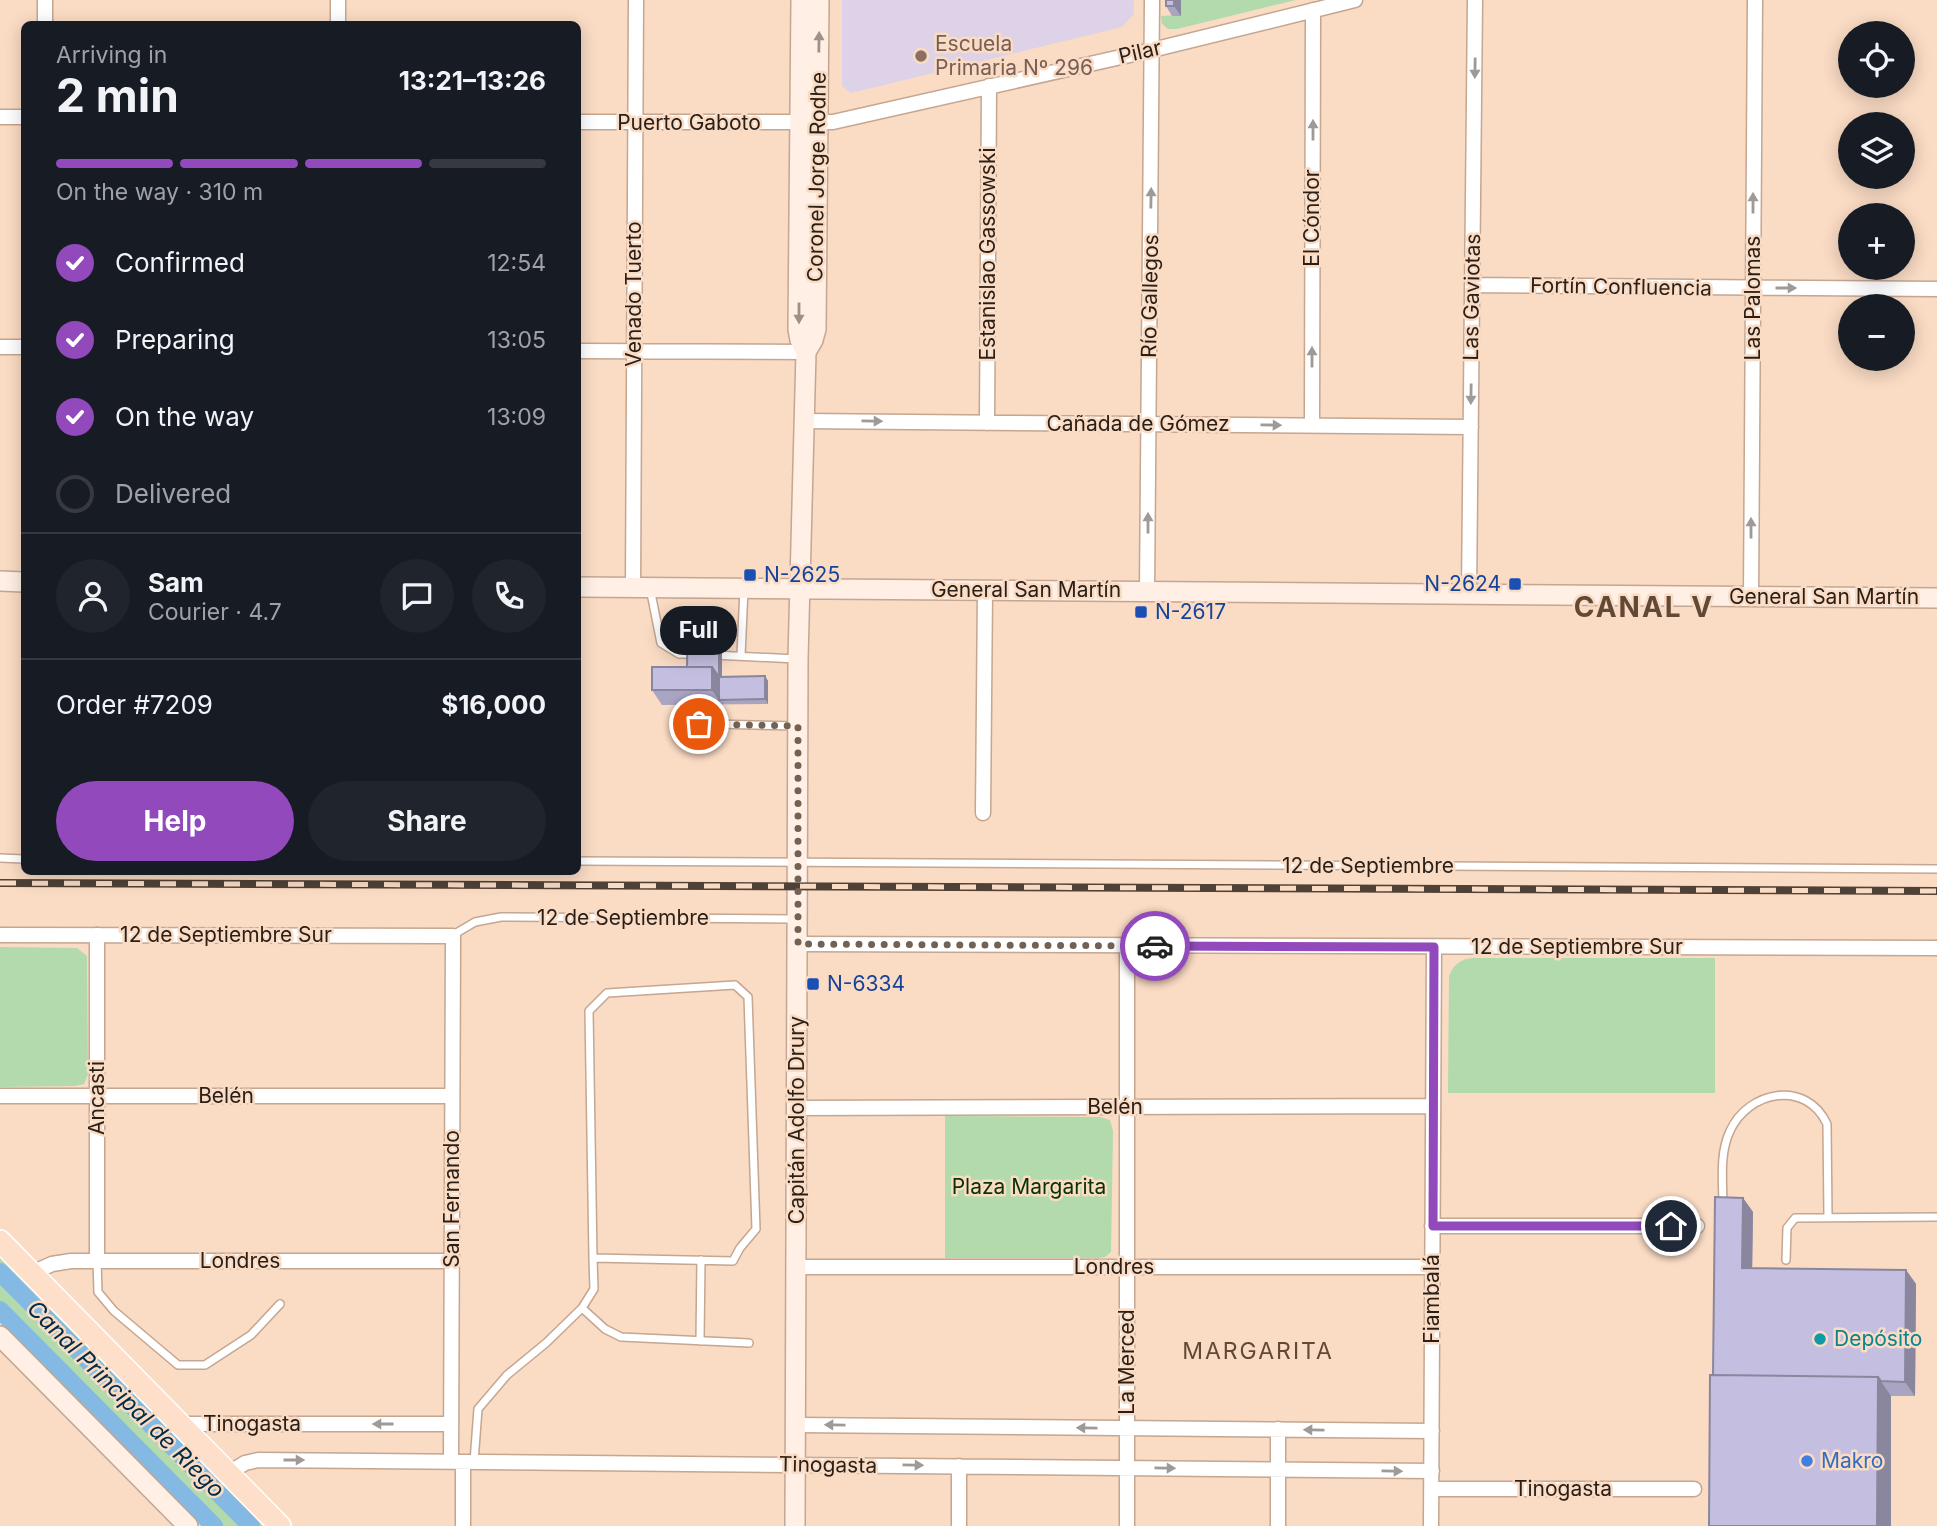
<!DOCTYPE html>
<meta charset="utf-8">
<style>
:root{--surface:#171b24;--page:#20242c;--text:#f1f3f6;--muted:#9ea1a6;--line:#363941;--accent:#9149bc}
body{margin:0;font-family:Inter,sans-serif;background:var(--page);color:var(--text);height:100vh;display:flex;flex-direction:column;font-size:26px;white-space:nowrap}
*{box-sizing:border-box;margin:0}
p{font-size:23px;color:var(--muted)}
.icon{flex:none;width:38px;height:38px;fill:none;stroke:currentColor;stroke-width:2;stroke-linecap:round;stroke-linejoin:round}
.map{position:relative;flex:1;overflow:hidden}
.side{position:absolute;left:21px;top:21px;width:560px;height:854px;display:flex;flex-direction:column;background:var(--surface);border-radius:10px;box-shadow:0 4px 18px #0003}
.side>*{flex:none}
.fabs{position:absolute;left:1838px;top:21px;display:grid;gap:14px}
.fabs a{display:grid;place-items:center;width:77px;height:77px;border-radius:50%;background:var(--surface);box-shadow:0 4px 18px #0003;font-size:35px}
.pin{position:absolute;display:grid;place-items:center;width:60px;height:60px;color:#fff;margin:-30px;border:4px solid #fff;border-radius:50%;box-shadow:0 2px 7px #0007}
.courier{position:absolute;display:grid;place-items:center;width:70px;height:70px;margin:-35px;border:5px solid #9149bc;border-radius:50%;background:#fff;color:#222;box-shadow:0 2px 9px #0007}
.bubble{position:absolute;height:49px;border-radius:24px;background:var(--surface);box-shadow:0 4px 18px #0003;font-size:23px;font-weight:700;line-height:49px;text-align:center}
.summary em{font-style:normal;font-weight:700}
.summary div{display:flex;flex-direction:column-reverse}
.summary{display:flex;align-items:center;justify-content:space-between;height:119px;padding:0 35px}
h1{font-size:46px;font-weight:700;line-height:52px}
.bar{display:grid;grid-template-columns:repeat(4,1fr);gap:10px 7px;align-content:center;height:84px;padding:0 35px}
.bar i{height:9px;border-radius:5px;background:var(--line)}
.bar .current{background:var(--accent)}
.bar p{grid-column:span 4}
.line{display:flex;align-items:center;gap:18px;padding:0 35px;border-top:2px solid var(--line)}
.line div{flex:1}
.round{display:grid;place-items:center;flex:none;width:74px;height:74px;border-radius:37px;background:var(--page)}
ol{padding:0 35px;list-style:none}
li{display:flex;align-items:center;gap:21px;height:77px}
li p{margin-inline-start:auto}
li .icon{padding:7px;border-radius:50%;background:var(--accent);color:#fff;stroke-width:4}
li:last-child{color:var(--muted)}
li i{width:38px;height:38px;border:4px solid var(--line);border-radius:50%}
.action{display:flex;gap:14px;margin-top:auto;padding:14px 35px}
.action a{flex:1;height:80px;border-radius:42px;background:var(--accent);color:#fff;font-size:28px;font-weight:700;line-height:80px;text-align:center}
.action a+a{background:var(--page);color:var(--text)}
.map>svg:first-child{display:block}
.education{fill:#ddd2e7}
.green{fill:#b2daac}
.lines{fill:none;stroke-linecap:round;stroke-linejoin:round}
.canal{stroke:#83b9e2;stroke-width:18}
.lane-casing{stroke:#c4a691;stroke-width:10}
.street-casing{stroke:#c4a691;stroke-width:17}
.secondary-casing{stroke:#c4a691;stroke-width:22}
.primary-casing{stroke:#fff;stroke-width:24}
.lane{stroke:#fff;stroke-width:7}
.street{stroke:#fff;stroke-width:14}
.secondary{stroke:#ffefe4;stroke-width:19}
.primary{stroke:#fedfca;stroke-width:21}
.rail-casing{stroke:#4f4136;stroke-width:8}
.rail{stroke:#fadbc4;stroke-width:5;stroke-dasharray:16;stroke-linecap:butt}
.wall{fill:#a9a4c1}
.shaded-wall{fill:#89869d}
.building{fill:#c4bfe0;stroke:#89869d;stroke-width:2}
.oneway{fill:#9f9188}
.oneway2{fill:#9f9a97}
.done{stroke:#736154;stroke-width:7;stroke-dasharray:0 12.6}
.route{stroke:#9149bc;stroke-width:9}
.education-dot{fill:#8d6e63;stroke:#fadbc4;stroke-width:2.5}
.transit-dot{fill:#1a4fb4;stroke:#fadbc4;stroke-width:2.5}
.culture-dot{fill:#0f9aa8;stroke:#fadbc4;stroke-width:2.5}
.shop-dot{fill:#3f7fe0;stroke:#fadbc4;stroke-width:2.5}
.labels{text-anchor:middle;stroke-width:5;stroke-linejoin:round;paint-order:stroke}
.education-label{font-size:21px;fill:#785e54;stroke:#fadbc4;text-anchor:start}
.street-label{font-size:21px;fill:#2a1f17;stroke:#fadbc4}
.transit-label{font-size:21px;fill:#164399;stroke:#fadbc4;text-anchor:start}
.park-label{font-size:21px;fill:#073302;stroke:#fadbc4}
.culture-label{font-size:21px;fill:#0d838f;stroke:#fadbc4;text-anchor:start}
.shop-label{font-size:21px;fill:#366cbe;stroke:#fadbc4;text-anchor:start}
.neighbourhood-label{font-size:23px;letter-spacing:2px;fill:#624936;stroke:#fadbc4}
.water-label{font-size:23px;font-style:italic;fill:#002c47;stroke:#fadbc4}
.district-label{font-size:28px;font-weight:bold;letter-spacing:2px;fill:#624936;stroke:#fadbc4}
</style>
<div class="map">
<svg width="1937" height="1526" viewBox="0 0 1937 1526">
<rect width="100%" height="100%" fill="#fadbc4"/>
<!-- education -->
<path class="education" d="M842,0h292v14l-12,13 -271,66 -9,-7z"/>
<!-- green -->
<path class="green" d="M1181,0h115l-119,29h-9l-6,-5 -1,-8 20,-1z
M0,947l77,1 10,8 1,118 -4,10 -9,2 -75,1z
M1473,958h242v135h-267l1,-117c5,-12 12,-17 24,-18z
M945,1116l155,1 10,3 3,11 -2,121 -6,5 -7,1h-153z
M0,1253l270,273h-68l-202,-205z"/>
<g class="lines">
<!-- canal -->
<path class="canal" d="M0,1272l251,254
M0,1310l214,216"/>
<!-- lane casing -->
<g class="lane-casing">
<path id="lane" d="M650,588l11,55 18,11h16
M714,655l83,4
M741,655l3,-66
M675,723l121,3
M0,858l24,1
M578,861l1359,8
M453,935l22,-13 26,-5 293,2
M1723,1207c0,-25 -4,-53 7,-76 18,-40 76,-52 97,-7l1,93
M1786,1260l1,-32 8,-10 142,-1
M97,1261l1,31 16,19 64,54h27l46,-30 29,-31
M582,1308l23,21 16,8 128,6
M700,1341l1,-81
M474,1462l4,-53 29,-34 39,-32 36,-35 12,-19 -1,-31 -4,-247 18,-18 128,-8 13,12 8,232 -16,19 -7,13 -140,-3"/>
</g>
<!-- street casing -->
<g class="street-casing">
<path id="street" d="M45,24v-24
M338,24v-24
M0,117h24
M578,122h255l319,-72 203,-50
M1472,285l465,4
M0,347h24
M578,351l228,1
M804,421l667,6
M987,423l2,-337
M1312,425l1,-415
M633,587l3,-587
M1147,591l5,-591
M1469,594l6,-594
M1751,597l4,-597
M983,813l2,-223
M0,935l453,1 -2,525
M798,944l1139,4
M0,1096h452
M797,1108l636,-2
M1432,1226h265
M97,1261v-326
M796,1267h636
M32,1273l20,-9 19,-3h380
M180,1424h271
M796,1425l636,6
M463,1462v64
M959,1466v60
M229,1473l16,-10 13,-3 1174,11
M1431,1489h263
M1127,1526v-580
M1278,1526v-97
M1431,1526l3,-579"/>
</g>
<!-- secondary casing -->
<g class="secondary-casing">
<path id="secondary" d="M806,352l7,-12 3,-11 3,-329
M0,581l24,1
M578,587l1359,11
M0,1336l188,190
M795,1526l3,-867 8,-307 -6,-12 -2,-11 3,-329"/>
</g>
<!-- primary casing -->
<g class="primary-casing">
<path id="primary" d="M0,1241l280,285"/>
</g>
<!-- lane -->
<use href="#lane" class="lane"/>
<!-- street -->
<use href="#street" class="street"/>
<!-- secondary -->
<use href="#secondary" class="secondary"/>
<!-- primary -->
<use href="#primary" class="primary"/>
<!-- rail casing -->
<g class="rail-casing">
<path id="rail" d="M0,883l1937,8"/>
</g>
<!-- rail -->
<use href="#rail" class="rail"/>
</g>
<!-- wall -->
<path class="wall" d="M1181,0v16h-9l-6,-10z
M719,611l3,5v61l43,-1 3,5v23l-106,1 -10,-15 35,-23z
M1743,1198l10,14 -1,56 154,2 10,14 -1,112h-24v130l-178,-151z"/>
<!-- shaded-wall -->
<path class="shaded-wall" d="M1174,0h7v16l-7,-10z
M719,611l3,5v65l-3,-4z
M712,667l10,14 -3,19 -7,-10z
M765,676l3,5v23l-3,-5z
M1743,1198l10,14 -1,71 -10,-15z
M1906,1270l10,14 -1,112 -10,-14z
M1878,1377l13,19v130h-14z"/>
<!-- building -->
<path class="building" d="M1166,0h8v6h-8z
M688,611h31v66l-7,-10h-25z
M652,667h60v23h-60z
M765,676v23l-46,1v-23z
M1715,1197l28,1 -1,70 164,2 -1,112 -24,-1 -3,-4 -165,-2z
M1710,1375l168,2 -1,149h-168z"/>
<!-- one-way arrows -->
<defs><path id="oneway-solid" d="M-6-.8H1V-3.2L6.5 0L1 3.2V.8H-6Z" transform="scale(1.75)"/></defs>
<g class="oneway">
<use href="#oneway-solid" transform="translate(819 42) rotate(-89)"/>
<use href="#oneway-solid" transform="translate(799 313) rotate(90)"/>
</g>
<g class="oneway2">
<use href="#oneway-solid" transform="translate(1475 68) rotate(91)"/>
<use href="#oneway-solid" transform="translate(1313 130) rotate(-90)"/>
<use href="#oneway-solid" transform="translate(1151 198) rotate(-89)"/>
<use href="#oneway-solid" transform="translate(1753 203) rotate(-90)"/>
<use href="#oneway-solid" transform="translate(1786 288)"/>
<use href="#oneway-solid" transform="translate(1312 357) rotate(-90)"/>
<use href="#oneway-solid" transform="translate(1471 394) rotate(91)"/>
<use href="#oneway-solid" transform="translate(872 421) rotate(1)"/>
<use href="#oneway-solid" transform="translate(1271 425) rotate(1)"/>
<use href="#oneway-solid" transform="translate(1148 523) rotate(-90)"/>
<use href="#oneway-solid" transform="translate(1751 528) rotate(-90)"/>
<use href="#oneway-solid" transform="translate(383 1424) rotate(-180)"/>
<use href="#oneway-solid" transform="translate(835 1425) rotate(-179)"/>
<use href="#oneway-solid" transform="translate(1087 1428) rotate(-179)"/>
<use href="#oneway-solid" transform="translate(1314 1430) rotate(-179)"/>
<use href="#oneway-solid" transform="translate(294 1460)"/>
<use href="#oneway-solid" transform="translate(913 1465) rotate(1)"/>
<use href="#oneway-solid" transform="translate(1165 1468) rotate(1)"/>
<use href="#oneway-solid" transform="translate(1392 1471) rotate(1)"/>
</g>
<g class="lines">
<!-- done -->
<path class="done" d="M699,724l99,2v218l357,2"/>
<!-- route -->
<path class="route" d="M1155,946l279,1 -1,279h238"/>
</g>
<!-- markers -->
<circle class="education-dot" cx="921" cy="56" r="7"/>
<g class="transit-dot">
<rect x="743" y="568" width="14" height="14" rx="3.5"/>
<rect x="1508" y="577" width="14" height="14" rx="3.5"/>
<rect x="1134" y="605" width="14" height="14" rx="3.5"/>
<rect x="806" y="977" width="14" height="14" rx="3.5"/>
</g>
<circle class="culture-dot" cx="1820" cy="1339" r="7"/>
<circle class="shop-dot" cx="1807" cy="1461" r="7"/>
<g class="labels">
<!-- education labels -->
<g class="education-label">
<text x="935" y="51">Escuela<tspan x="935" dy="24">Primaria Nº 296</tspan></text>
</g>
<!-- street labels -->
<g class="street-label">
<text transform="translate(1140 52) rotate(-13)" y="7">Pilar</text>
<text x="689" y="130">Puerto Gaboto</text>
<text transform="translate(817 177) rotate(-89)" y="7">Coronel Jorge Rodhe</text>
<text transform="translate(1312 218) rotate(-90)" y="7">El Cóndor</text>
<text transform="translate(988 254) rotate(-90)" y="7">Estanislao Gassowski</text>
<text transform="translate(1621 287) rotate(1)" y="7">Fortín Confluencia</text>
<text transform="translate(634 294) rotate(-90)" y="7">Venado Tuerto</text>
<text transform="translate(1150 296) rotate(-89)" y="7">Río Gallegos</text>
<text transform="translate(1472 297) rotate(-89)" y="7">Las Gaviotas</text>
<text transform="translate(1753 298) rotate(-90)" y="7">Las Palomas</text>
<text x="1138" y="431">Cañada de Gómez</text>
<text x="1026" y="597">General San Martín</text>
<text x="1824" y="604">General San Martín</text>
<text x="1368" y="873">12 de Septiembre</text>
<text x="623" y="925">12 de Septiembre</text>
<text x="226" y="942">12 de Septiembre Sur</text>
<text x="1577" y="954">12 de Septiembre Sur</text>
<text x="226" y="1103">Belén</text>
<text transform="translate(97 1098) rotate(-90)" y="7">Ancasti</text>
<text x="1115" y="1114">Belén</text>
<text transform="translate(797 1120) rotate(-90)" y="7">Capitán Adolfo Drury</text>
<text transform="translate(452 1199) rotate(-90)" y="7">San Fernando</text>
<text x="240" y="1268">Londres</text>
<text x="1114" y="1274">Londres</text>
<text transform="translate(1432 1299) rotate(-90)" y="7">Fiambalá</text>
<text transform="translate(1127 1362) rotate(-90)" y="7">La Merced</text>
<text x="252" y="1431">Tinogasta</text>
<text transform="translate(828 1465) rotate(1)" y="7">Tinogasta</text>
<text x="1563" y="1496">Tinogasta</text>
</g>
<!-- transit labels -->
<g class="transit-label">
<text x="764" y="582">N-2625</text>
<text x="1501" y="591" text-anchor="end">N-2624</text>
<text x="1155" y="619">N-2617</text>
<text x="827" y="991">N-6334</text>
</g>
<!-- park labels -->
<g class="park-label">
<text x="1029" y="1194">Plaza Margarita</text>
</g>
<!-- culture labels -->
<g class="culture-label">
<text x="1834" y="1346">Depósito</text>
</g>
<!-- shop labels -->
<g class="shop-label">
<text x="1821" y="1468">Makro</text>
</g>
<!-- neighbourhood labels -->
<g class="neighbourhood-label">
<text x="1258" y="1359">MARGARITA</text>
</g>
<!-- water labels -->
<g class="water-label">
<text transform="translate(126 1399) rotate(45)" y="8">Canal Principal de Riego</text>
</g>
<!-- district labels -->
<g class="district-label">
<text x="1644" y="617">CANAL V</text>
</g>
</g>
</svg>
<div class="fabs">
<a><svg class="icon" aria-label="locate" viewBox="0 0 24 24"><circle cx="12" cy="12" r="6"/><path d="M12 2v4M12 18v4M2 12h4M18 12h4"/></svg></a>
<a><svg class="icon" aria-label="layers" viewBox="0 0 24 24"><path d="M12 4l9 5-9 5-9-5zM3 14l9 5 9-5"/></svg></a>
<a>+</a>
<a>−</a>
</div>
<div class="pin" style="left:699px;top:724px;background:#ea580c"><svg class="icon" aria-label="bag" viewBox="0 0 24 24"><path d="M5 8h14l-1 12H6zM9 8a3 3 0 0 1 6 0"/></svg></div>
<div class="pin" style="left:1671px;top:1226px;background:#1f2937"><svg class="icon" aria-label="home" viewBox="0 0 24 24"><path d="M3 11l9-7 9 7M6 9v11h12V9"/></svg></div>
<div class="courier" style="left:1155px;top:946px"><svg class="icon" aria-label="car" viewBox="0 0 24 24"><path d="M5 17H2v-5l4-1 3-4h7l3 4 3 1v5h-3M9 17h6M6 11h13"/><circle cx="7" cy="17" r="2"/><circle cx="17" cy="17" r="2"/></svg></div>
<div class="bubble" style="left:660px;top:606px;width:77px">Full</div>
<section class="side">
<div class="summary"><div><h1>2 min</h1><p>Arriving in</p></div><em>13:21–13:26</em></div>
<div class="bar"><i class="current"></i><i class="current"></i><i class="current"></i><i></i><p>On the way · 310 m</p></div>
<ol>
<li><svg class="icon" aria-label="check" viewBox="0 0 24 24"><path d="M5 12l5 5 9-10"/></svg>Confirmed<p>12:54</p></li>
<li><svg class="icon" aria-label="check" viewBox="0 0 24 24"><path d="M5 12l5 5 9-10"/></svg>Preparing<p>13:05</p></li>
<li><svg class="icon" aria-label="check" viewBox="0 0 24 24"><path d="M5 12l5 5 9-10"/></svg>On the way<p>13:09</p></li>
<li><i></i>Delivered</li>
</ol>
<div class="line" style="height:126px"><a class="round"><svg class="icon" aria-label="person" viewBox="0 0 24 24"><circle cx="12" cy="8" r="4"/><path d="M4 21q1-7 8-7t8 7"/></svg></a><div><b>Sam</b><p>Courier · 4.7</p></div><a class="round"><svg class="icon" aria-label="chat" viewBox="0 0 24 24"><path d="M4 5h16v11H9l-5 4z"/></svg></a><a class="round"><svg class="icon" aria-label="phone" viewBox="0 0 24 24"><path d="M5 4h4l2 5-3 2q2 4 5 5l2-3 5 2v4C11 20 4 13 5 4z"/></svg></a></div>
<div class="line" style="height:91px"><div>Order #7209</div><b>$16,000</b></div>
<div class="action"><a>Help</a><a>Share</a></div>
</section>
</div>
